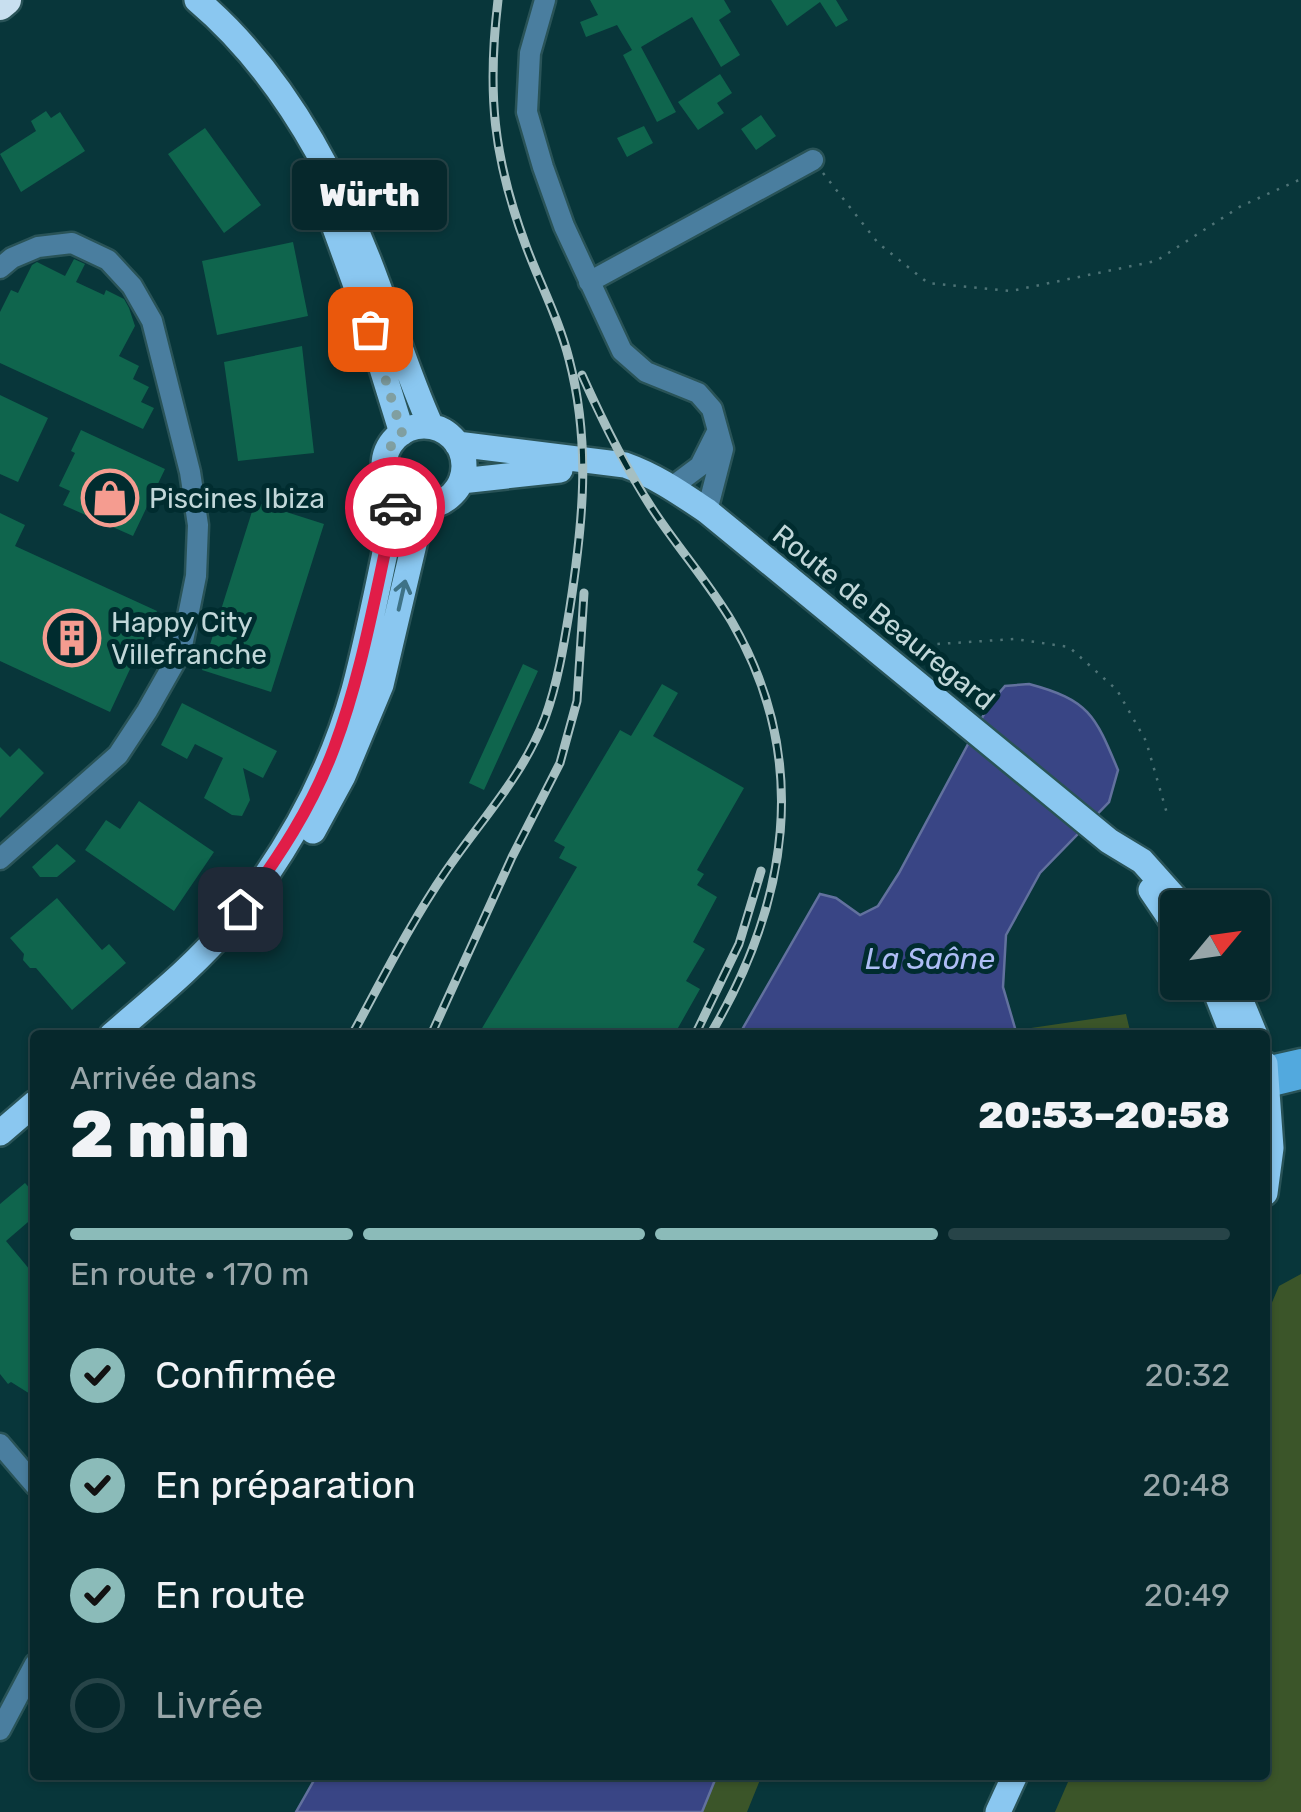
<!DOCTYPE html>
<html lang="fr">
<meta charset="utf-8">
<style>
:root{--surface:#06282c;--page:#0f3034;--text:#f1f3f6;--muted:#98a6a9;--line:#274448;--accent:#8bbbb9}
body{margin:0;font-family:Rubik,sans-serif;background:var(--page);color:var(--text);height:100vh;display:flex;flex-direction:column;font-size:38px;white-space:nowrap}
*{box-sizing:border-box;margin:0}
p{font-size:32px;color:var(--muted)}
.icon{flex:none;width:55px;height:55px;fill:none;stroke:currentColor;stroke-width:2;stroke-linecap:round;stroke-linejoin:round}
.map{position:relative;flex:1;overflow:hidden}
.drawer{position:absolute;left:30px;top:1030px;width:1240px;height:750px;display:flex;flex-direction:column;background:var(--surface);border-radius:10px;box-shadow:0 2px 8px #0004,0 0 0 2px var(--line)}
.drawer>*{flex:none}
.needle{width:65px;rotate:61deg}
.tools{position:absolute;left:1160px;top:890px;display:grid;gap:20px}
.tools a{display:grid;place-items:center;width:110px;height:110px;border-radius:10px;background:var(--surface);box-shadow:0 2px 8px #0004,0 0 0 2px var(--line);font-size:50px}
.pin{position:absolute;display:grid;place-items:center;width:85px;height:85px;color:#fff;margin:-42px;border-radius:20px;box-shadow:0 5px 15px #0006}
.courier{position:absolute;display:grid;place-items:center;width:100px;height:100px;margin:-50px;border:8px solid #e11d48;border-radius:50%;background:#fff;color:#222;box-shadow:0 2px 12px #0007}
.bubble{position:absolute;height:70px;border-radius:10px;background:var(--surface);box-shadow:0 2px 8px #0004,0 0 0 2px var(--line);font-size:32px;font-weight:800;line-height:70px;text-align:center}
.overview em{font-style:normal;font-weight:800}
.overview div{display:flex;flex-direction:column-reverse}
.overview{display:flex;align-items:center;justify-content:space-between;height:170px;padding:0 40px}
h1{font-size:65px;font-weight:800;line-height:75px}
.bar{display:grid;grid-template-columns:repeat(4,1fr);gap:15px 10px;align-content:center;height:120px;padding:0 40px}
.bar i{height:12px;border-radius:8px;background:var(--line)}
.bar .active{background:var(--accent)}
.bar p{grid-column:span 4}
ol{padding:0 40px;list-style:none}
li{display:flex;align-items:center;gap:30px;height:110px}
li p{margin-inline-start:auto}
li .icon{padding:10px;border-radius:50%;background:var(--accent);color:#111;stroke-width:4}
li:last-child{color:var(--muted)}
li i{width:55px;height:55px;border:5px solid var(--line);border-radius:50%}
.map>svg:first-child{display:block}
.green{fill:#3b5529}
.water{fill:#394585;stroke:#62719e;stroke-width:2.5}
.building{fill:#0f654d}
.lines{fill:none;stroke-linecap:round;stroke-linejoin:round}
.street-casing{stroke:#295357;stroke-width:25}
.secondary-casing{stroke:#295357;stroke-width:25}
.primary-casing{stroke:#295357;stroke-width:30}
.highway-casing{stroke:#295357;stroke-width:35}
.path{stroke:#4e7376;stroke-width:2.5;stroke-dasharray:2.5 8;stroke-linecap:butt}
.street{stroke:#4a7e9f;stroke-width:20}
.secondary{stroke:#52a9de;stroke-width:20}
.primary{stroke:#8ac7f0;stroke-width:25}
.highway{stroke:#c8dfef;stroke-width:30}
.rail-casing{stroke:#a5bfc1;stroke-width:9}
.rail{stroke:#002c2f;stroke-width:5;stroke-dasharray:15;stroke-linecap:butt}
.oneway{stroke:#3e7286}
.done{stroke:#809fa1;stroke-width:10;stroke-dasharray:0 18}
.route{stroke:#e11d48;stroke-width:12}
.labels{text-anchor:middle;stroke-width:10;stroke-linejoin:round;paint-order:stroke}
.poi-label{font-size:28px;fill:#c1d7d9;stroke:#002c2f;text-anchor:start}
.street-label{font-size:28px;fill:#c1d7d9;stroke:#002c2f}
.water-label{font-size:30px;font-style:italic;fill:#aebdf6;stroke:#002c2f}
</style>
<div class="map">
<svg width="1301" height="1812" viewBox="0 0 1301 1812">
<rect width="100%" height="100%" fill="#08363a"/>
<!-- green -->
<path class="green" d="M1126,1014l5,21h-106l6,-7z
M1301,1274v538h-246l16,-37h194v-456l14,-33z
M717,1775h45l-15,37h-45z"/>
<!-- water -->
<path class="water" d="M1029,684c60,16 66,31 89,86l-9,32 -69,71 -34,62 -3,52 14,48h-278l81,-141 16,4 24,17 18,-9 21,-33 90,-168 16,-19z
M317,1775h400l-15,37h-406z"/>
<!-- building -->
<path class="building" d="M590,0h134l7,12 -12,8 21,35 -19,12 -29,-50 -51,30 35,65 -19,10 -34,-67 9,-5 -15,-25 -31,12 -6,-15 18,-7z
M771,0h65l12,20 -12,7 -16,-25 -33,24z
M720,74l12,19 -15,10 7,10 -26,17 -20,-28z
M46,111l5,7 9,-6 25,39 -64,41 -21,-38 36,-23 -5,-10z
M761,115l15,21 -20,14 -15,-21z
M644,126l9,17 -26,14 -10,-19z
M205,128l56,77 -37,28 -56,-79z
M293,242l15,74 -91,19 -15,-74z
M74,259l11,5 -9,18 28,13 2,-5 18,9 5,9 6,18 -16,30 20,10 -6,13 16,8 -8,15 13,6 -11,21 -143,-66v-51l11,-22 7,3 14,-28 5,-3 28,14z
M302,346l12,107 -76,8 -14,-99z
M0,395l48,23 -30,64 -18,-8z
M81,430l84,39 -32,67 -70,-31 7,-14 -11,-5 16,-33 -4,-2z
M255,502l69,22 -53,168 -69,-22z
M0,513l25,12 -10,21 142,65 -47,101 -110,-51z
M523,664l15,7 -54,119 -15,-7z
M662,684l16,9 -25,43 91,52 -47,82 7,4 -7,11 20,12 -24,45 12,7 -19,32 14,8 -26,46h-196l99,-168 -18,-9 6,-11 -11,-6 66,-111 11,6z
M182,703l95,48 -14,27 -20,-10 7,32 -8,16 -10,-1 -28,-17 19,-40 -28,-14 -8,15 -26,-14z
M0,747l10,10 9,-9 25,25 -44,45z
M139,801l75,51 -40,59 -89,-61 21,-30 14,9z
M57,844l19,17 -19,16h-17l-8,-10z
M57,898l45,52 7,-6 17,19 -54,47 -36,-42h-6l-7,-8 1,-6 -14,-16z
M25,1183l10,11v22l-29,25 29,35v121l-24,-15 -3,2 -8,-10v-170z"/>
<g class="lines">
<!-- street casing -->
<g class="street-casing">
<path id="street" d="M545,0l-15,53 -3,59 16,55 21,59 58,125 24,21 52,21 14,16 11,40 -16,62
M0,268l12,-10 26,-11 34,-4 36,17 24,26 20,35 38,151 8,53 -2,51 -15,75 -34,60 -29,44 -118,104
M589,282l224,-122
M672,487l28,-21 17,-34
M0,1444l35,41
M0,1730l35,-66"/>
</g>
<!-- secondary casing -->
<g class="secondary-casing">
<path id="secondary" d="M1266,1067l35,-8
M1268,1087l33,-8"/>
</g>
<!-- primary casing -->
<g class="primary-casing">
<path id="primary" d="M197,0c85,72 142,179 180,283 18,48 33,97 54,143
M330,214l29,80 43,139
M384 466a40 40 0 1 1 80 0a40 40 0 1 1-80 0Z
M457,444l168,21c31,11 55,28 82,46l402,330 33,20 42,47
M461,481l99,-11
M313,831l30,-55 38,-91 42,-179
M1151,890l27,40
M1212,982l21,53
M1233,982l22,53
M112,1035c40,-35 83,-69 117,-110 56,-69 101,-149 125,-235 17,-64 29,-130 43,-195
M1265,1064l6,84 -6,45
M0,1133l35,-30
M998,1812l17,-37"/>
</g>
<!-- highway casing -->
<g class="highway-casing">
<path id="highway" d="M0,5l6,-5"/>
</g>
<!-- path -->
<path class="path" d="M823,173l55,70 50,40 83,8 145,-30 85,-55 60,-27
M906,646l109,-7 54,8 48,43 29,51 22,76"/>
<!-- street -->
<use href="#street" class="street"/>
<!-- secondary -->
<use href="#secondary" class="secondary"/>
<!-- primary -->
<use href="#primary" class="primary"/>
<!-- highway -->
<use href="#highway" class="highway"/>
<!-- rail casing -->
<g class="rail-casing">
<path id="rail" d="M582,375c21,47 43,92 71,135 25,38 56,73 79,112 80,138 56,282 -22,413
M352,1035c30,-55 59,-113 94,-164 35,-51 77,-95 99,-153 13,-36 19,-74 25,-111 13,-84 21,-164 -1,-248 -10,-40 -29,-75 -43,-113 -33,-89 -39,-153 -28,-246
M431,1035l81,-178 48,-94 17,-62 7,-108
M695,1035l44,-91 22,-73"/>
</g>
<!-- rail -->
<use href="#rail" class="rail"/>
</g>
<!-- one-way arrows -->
<defs><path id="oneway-shaft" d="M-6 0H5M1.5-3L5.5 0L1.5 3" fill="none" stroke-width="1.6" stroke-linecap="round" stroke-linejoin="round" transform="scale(2.5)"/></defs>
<use class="oneway" href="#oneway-shaft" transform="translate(402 595) rotate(-77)"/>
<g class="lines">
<!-- done -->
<path class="done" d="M370,329l32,104c-21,19 -22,41 -4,63l-3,11"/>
<!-- route -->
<path class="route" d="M240,909c38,-50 72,-102 94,-161 29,-77 42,-160 61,-241"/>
</g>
<!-- icons -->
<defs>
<g id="shop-ring" transform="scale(2.875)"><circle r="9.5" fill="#002c2f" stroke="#f59c90" stroke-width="1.5"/><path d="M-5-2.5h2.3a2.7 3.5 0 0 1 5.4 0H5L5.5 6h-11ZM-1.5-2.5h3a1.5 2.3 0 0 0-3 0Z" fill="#f59c90"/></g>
<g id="building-ring" transform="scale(2.875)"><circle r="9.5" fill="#002c2f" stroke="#f59c90" stroke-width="1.5"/><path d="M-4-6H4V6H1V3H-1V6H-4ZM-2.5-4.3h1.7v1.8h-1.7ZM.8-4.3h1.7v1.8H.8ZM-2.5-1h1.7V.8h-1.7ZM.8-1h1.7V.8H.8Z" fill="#f59c90"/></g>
</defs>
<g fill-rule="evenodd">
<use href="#shop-ring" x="110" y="498"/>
<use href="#building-ring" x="72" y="638"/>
</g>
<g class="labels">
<!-- poi labels -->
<g class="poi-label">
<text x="149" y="508">Piscines Ibiza</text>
<text x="111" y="632">Happy City<tspan x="111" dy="32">Villefranche</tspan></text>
</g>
<!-- street labels -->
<g class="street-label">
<text transform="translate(884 617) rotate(39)" y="10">Route de Beauregard</text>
</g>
<!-- water labels -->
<g class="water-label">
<text x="930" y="969">La Saône</text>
</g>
</g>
</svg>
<div class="tools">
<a><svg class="needle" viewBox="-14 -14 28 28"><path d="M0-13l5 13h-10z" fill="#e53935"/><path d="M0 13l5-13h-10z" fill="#98a6a9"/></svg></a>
</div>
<div class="pin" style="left:370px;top:329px;background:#ea580c"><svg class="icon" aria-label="bag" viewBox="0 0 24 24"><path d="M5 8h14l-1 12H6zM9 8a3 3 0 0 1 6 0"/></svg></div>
<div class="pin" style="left:240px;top:909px;background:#1f2937"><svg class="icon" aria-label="home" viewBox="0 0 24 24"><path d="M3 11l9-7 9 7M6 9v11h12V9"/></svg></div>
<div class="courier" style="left:395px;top:507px"><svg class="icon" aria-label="car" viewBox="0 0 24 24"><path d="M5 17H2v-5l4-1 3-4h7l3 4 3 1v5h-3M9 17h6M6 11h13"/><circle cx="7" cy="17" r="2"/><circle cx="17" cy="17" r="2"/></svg></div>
<div class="bubble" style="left:292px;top:160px;width:155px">Würth</div>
<section class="drawer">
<div class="overview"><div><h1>2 min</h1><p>Arrivée dans</p></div><em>20:53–20:58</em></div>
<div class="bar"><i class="active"></i><i class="active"></i><i class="active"></i><i></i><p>En route · 170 m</p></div>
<ol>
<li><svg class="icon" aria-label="check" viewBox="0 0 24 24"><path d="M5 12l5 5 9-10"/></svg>Confirmée<p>20:32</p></li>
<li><svg class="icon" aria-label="check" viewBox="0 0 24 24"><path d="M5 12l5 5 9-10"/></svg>En préparation<p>20:48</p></li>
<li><svg class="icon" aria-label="check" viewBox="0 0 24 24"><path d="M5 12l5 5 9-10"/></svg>En route<p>20:49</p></li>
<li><i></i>Livrée</li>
</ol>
</section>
</div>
